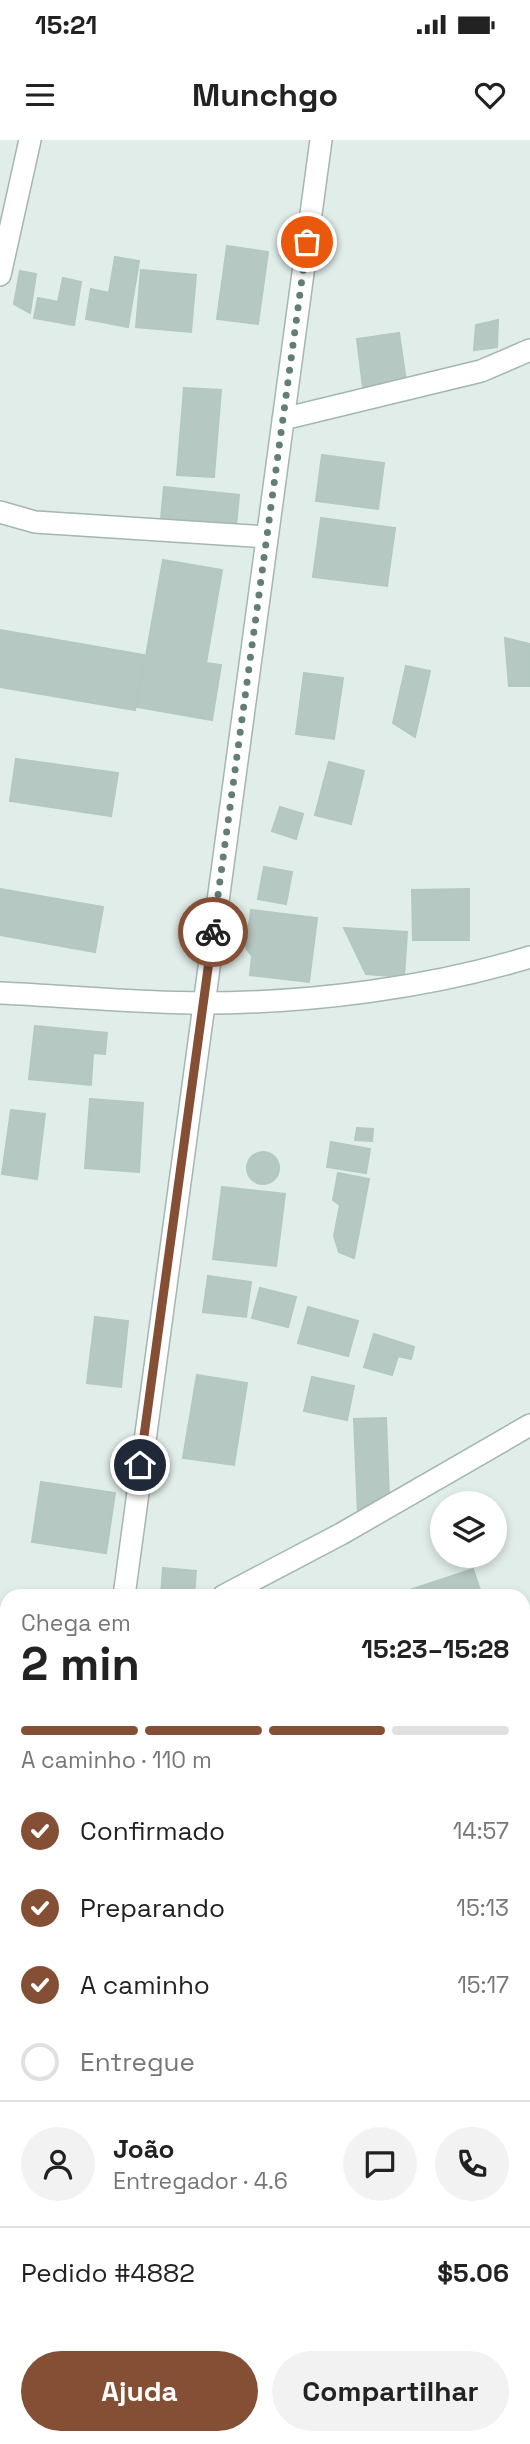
<!DOCTYPE html>
<html lang="pt">
<meta charset="utf-8">
<style>
:root{--surface:#fff;--page:#f2f2f2;--text:#222;--muted:#767676;--line:#e0e0e0;--accent:#854f35}
body{margin:0;font-family:"Space Grotesk",sans-serif;background:var(--page);color:var(--text);height:100vh;display:flex;flex-direction:column;font-size:26px;white-space:nowrap}
*{box-sizing:border-box;margin:0}
p{font-size:23px;color:var(--muted)}
.icon{flex:none;width:38px;height:38px;fill:none;stroke:currentColor;stroke-width:2;stroke-linecap:round;stroke-linejoin:round}
.map{position:relative;flex:1;overflow:hidden}
.drawer{position:absolute;left:0px;top:1449px;width:530px;height:856px;display:flex;flex-direction:column;background:var(--surface);border-radius:21px 21px 0 0;box-shadow:0 4px 10px #0003}
.drawer>*{flex:none}
.tools{position:absolute;left:430px;top:1351px;display:grid;gap:14px}
.tools a{display:grid;place-items:center;width:77px;height:77px;border-radius:50%;background:var(--surface);box-shadow:0 4px 10px #0003;font-size:35px}
.pin{position:absolute;display:grid;place-items:center;width:60px;height:60px;color:#fff;margin:-30px;border:4px solid #fff;border-radius:50%;box-shadow:0 2px 7px #0007}
.courier{position:absolute;display:grid;place-items:center;width:70px;height:70px;margin:-35px;border:5px solid #854f35;border-radius:50%;background:#fff;color:#222;box-shadow:0 2px 9px #0007}
.summary em{font-style:normal;font-weight:700}
.summary div{display:flex;flex-direction:column-reverse}
.summary{display:flex;align-items:center;justify-content:space-between;height:119px;padding:0 21px}
h1{font-size:46px;font-weight:700;line-height:52px}
.bar{display:grid;grid-template-columns:repeat(4,1fr);gap:10px 7px;align-content:center;height:84px;padding:0 21px}
.bar i{height:9px;border-radius:5px;background:var(--line)}
.bar .active{background:var(--accent)}
.bar p{grid-column:span 4}
.line{display:flex;align-items:center;gap:18px;padding:0 21px;border-top:2px solid var(--line)}
.line div{flex:1}
.round{display:grid;place-items:center;flex:none;width:74px;height:74px;border-radius:37px;background:var(--page)}
ol{padding:0 21px;list-style:none}
li{display:flex;align-items:center;gap:21px;height:77px}
li p{margin-inline-start:auto}
li .icon{padding:7px;border-radius:50%;background:var(--accent);color:#fff;stroke-width:4}
li:last-child{color:var(--muted)}
li i{width:38px;height:38px;border:4px solid var(--line);border-radius:50%}
.cta{display:flex;gap:14px;margin-top:auto;padding:14px 21px}
.cta a{flex:1;height:80px;border-radius:42px;background:var(--accent);color:#fff;font-size:28px;font-weight:700;line-height:80px;text-align:center}
.cta a+a{background:var(--page);color:var(--text)}
.status{display:flex;justify-content:space-between;align-items:center;height:49px;padding:0 35px;background:var(--surface);direction:ltr}
.status svg{height:19px;fill:currentColor}
header{display:flex;justify-content:space-between;align-items:center;height:91px;padding:0 21px;background:var(--surface);font-size:32px;font-weight:700}
.map>svg:first-child{display:block}
.building{fill:#b6c8c2;stroke:#b2c8c0;stroke-width:2}
.lines{fill:none;stroke-linecap:round;stroke-linejoin:round}
.minor-casing{stroke:#a3b6b1;stroke-width:24}
.minor{stroke:#fff;stroke-width:21}
.done{stroke:#637d77;stroke-width:7;stroke-dasharray:0 12.6}
.route{stroke:#854f35;stroke-width:9}
</style>
<div class="status"><b>15:21</b><svg viewBox="0 0 49 12"><path d="M0 12V9h3v3zM5 12V6h3v6zM10 12V3h3v9zM15 12V0h3v12zM26 1h20v11H26zM47 4h2v5h-2z"/></svg></div>
<header><svg class="icon" aria-label="menu" viewBox="0 0 24 24"><path d="M4 6h16M4 12h16M4 18h16"/></svg>Munchgo<svg class="icon" aria-label="heart" viewBox="0 0 24 24"><path d="M12 20l-8-8c-3-5 5-10 8-4 3-6 11-1 8 4z"/></svg></header>
<div class="map">
<svg width="530" height="2304" viewBox="0 0 530 2304">
<rect width="100%" height="100%" fill="#e1ede9"/>
<!-- building -->
<path class="building" d="M227,106l41,6 -10,72 -41,-5z
M115,117l24,4 -11,66 -42,-8 5,-30 18,4z
M141,130l55,5 -5,57 -55,-5z
M20,131l16,3 -6,39 -16,-9z
M63,138l18,4 -7,43 -40,-7 4,-20 20,4z
M498,180l-1,27 -23,3 2,-25z
M399,193l7,48 -43,6 -6,-48z
M184,248l37,2 -7,87 -37,-2z
M322,315l62,8 -6,46 -62,-8z
M164,347l75,8 -3,31 -75,-7z
M321,378l74,10 -8,58 -74,-9z
M163,420l59,10 -16,93 15,2 -9,55 -75,-13z
M0,490l144,25 -9,55 -135,-23z
M505,498l25,6v42h-21z
M406,526l24,5 -15,66 -22,-14z
M304,533l39,5 -9,61 -38,-5z
M16,619l102,14 -7,43 -101,-15z
M329,622l35,9 -13,53 -36,-9z
M280,667l23,7 -7,25 -24,-8z
M264,727l28,5 -6,32 -28,-5z
M0,749l103,18 -8,45 -95,-17z
M469,749v51h-56l-1,-50z
M251,770l66,8 -8,64 -59,-7 2,-19 -6,-8z
M344,788l63,4 -3,45 -38,-3z
M35,886l72,7 -2,21 -12,-1 -2,32 -62,-6z
M90,959l53,4 -4,69 -54,-4z
M11,970l34,4 -8,65 -35,-5z
M357,988l16,1 -1,12 -17,-1z
M331,1002l39,7 -4,24 -39,-6z
M247 1028a16 16 0 1 1 32 0a16 16 0 1 1-32 0Z
M338,1033l31,6 -15,79 -15,-6 -5,-16 6,-31 -7,-5z
M222,1047l63,7 -9,72 -63,-7z
M208,1136l43,6 -5,35 -43,-5z
M260,1148l36,9 -8,30 -36,-9z
M308,1167l50,14 -10,35 -50,-13z
M95,1177l33,4 -7,66 -34,-4z
M374,1194l40,13 -3,12 -13,-3 -6,19 -28,-8z
M197,1235l50,8 -13,82 -51,-7z
M312,1237l42,9 -7,34 -43,-9z
M386,1278l3,79 -31,18 -4,-96z
M41,1342l74,11 -9,60 -74,-11z
M163,1428l33,3 -2,25h-33z
M473,1429l9,27h-70l-2,-6z
M152,2298h45v6h-10z"/>
<g class="lines">
<!-- minor casing -->
<g class="minor-casing">
<path id="minor" d="M0,135l30,-135
M283,279l198,-48 49,-21
M0,372l35,10 232,15
M0,853c67,3 135,10 203,10 106,0 226,-15 327,-46
M124,1456l197,-1456
M223,1456l118,-62 189,-109
M0,1571l7,-4
M114,2304v-6"/>
</g>
<!-- minor -->
<use href="#minor" class="minor"/>
</g>
<g class="lines">
<!-- done -->
<path class="done" d="M213,792l94,-690"/>
<!-- route -->
<path class="route" d="M140,1325l73,-533"/>
</g>
</svg>
<div class="tools">
<a><svg class="icon" aria-label="layers" viewBox="0 0 24 24"><path d="M12 4l9 5-9 5-9-5zM3 14l9 5 9-5"/></svg></a>
</div>
<div class="pin" style="left:307px;top:102px;background:#ea580c"><svg class="icon" aria-label="bag" viewBox="0 0 24 24"><path d="M5 8h14l-1 12H6zM9 8a3 3 0 0 1 6 0"/></svg></div>
<div class="pin" style="left:140px;top:1325px;background:#1f2937"><svg class="icon" aria-label="home" viewBox="0 0 24 24"><path d="M3 11l9-7 9 7M6 9v11h12V9"/></svg></div>
<div class="courier" style="left:213px;top:792px"><svg class="icon" aria-label="bike" viewBox="0 0 24 24"><circle cx="6" cy="16" r="4"/><circle cx="18" cy="16" r="4"/><path d="M6 16l4-8h5l3 8M10 8l3 8H6M13 5h3"/></svg></div>
<section class="drawer">
<div class="summary"><div><h1>2 min</h1><p>Chega em</p></div><em>15:23–15:28</em></div>
<div class="bar"><i class="active"></i><i class="active"></i><i class="active"></i><i></i><p>A caminho · 110 m</p></div>
<ol>
<li><svg class="icon" aria-label="check" viewBox="0 0 24 24"><path d="M5 12l5 5 9-10"/></svg>Confirmado<p>14:57</p></li>
<li><svg class="icon" aria-label="check" viewBox="0 0 24 24"><path d="M5 12l5 5 9-10"/></svg>Preparando<p>15:13</p></li>
<li><svg class="icon" aria-label="check" viewBox="0 0 24 24"><path d="M5 12l5 5 9-10"/></svg>A caminho<p>15:17</p></li>
<li><i></i>Entregue</li>
</ol>
<div class="line" style="height:126px"><a class="round"><svg class="icon" aria-label="person" viewBox="0 0 24 24"><circle cx="12" cy="8" r="4"/><path d="M4 21q1-7 8-7t8 7"/></svg></a><div><b>João</b><p>Entregador · 4.6</p></div><a class="round"><svg class="icon" aria-label="chat" viewBox="0 0 24 24"><path d="M4 5h16v11H9l-5 4z"/></svg></a><a class="round"><svg class="icon" aria-label="phone" viewBox="0 0 24 24"><path d="M5 4h4l2 5-3 2q2 4 5 5l2-3 5 2v4C11 20 4 13 5 4z"/></svg></a></div>
<div class="line" style="height:91px"><div>Pedido #4882</div><b>$5.06</b></div>
<div class="cta"><a>Ajuda</a><a>Compartilhar</a></div>
</section>
</div>
